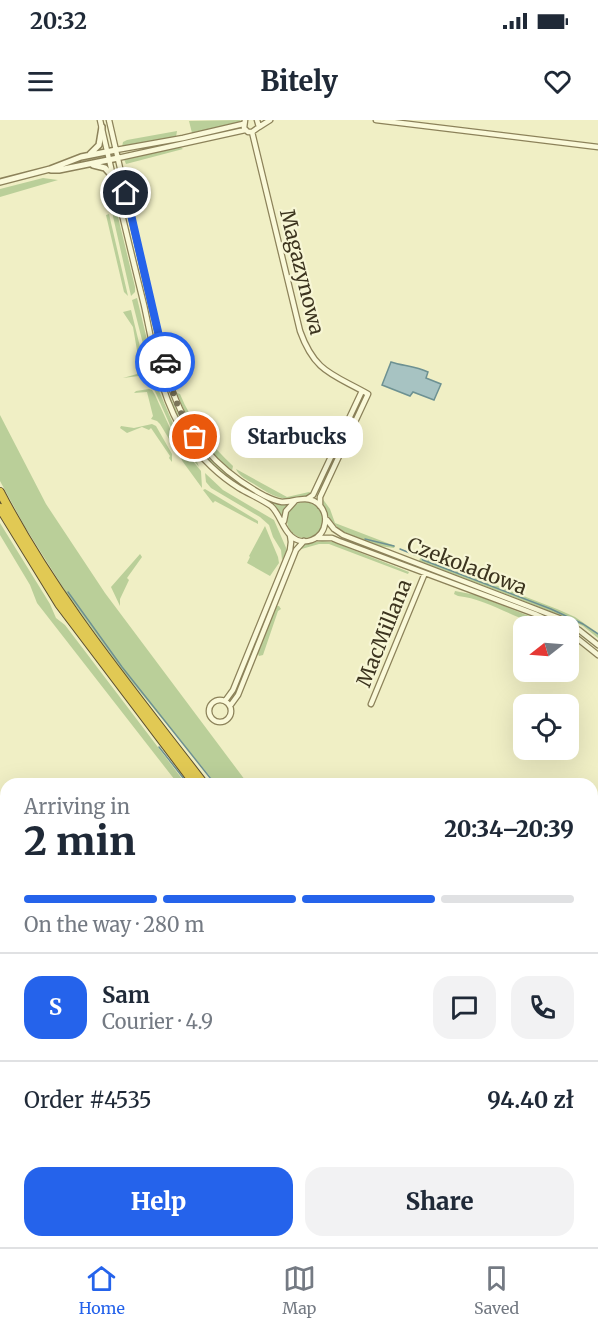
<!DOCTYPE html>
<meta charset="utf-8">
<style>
:root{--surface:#fff;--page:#f2f2f3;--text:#1f2937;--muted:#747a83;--line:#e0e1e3;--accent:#2563eb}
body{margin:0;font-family:Merriweather,serif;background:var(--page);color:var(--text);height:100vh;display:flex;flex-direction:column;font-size:22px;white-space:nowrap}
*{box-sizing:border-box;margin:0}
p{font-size:20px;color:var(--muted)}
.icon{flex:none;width:33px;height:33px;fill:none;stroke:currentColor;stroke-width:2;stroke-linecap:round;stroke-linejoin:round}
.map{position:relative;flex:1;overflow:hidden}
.panel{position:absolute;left:0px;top:658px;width:598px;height:470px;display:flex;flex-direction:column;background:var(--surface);border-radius:18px 18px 0 0;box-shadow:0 6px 24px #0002}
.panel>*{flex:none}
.needle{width:39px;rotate:253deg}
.controls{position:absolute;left:513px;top:496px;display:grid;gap:12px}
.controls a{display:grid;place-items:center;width:66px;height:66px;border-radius:12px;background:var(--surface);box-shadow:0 6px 24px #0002;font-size:30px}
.pin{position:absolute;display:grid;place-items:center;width:51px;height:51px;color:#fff;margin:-26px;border:3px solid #fff;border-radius:50%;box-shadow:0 2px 6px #0007}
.courier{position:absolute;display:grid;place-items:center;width:60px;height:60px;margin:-30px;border:4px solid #2563eb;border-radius:50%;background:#fff;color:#222;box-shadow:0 2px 8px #0007}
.bubble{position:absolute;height:42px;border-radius:18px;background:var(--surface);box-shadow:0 6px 24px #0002;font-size:20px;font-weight:800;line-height:42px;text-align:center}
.headline em{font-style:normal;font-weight:800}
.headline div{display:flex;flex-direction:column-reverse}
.headline{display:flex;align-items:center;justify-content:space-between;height:102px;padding:0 24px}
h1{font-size:39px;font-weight:800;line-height:45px}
.bar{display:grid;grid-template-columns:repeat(4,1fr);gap:9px 6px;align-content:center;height:72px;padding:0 24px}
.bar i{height:8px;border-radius:4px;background:var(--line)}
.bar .active{background:var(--accent)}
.bar p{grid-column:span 4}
.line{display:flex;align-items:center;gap:15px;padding:0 24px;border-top:2px solid var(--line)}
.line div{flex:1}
.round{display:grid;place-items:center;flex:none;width:63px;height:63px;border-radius:18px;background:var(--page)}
.action{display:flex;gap:12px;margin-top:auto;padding:12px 24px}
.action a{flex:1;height:69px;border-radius:18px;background:var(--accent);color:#fff;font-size:24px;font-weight:800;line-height:69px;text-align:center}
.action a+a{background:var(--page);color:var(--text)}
.status{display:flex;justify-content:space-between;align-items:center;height:42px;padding:0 30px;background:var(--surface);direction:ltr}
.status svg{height:16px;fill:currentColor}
header{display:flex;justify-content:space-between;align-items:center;height:78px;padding:0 24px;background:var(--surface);font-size:27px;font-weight:800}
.tab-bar{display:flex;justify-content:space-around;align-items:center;height:84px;border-top:2px solid var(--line);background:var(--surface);font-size:16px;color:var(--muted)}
.tab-bar a{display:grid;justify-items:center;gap:3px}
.tab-bar .active{color:var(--accent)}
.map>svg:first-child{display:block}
.green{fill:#bacf99}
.water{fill:#a7c3c2;stroke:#6d9192;stroke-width:1.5}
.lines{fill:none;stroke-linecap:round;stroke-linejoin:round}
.stream{stroke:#6d9192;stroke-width:1.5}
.minor-casing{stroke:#8c825a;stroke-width:7}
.tertiary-casing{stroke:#8c825a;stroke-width:8}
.motorway-casing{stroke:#5a4e2f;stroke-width:10}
.minor{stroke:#faf9d9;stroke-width:4.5}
.tertiary{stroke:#faf9d9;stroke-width:5}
.motorway{stroke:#e1c954;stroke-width:8}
.done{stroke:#7b7559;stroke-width:6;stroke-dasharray:0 10.8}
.route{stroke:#2563eb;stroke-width:8}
.labels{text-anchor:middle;stroke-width:4.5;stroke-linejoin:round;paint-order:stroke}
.street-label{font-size:20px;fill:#3c341f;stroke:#f7f6d5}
</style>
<div class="status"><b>20:32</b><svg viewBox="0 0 49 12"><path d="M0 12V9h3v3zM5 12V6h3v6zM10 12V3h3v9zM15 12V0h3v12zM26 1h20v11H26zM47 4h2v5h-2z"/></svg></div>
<header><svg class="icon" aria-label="menu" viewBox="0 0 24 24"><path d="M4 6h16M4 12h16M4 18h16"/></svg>Bitely<svg class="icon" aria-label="heart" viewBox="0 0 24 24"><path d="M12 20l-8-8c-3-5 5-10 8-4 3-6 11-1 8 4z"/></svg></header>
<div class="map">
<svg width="598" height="1127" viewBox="0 0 598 1127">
<rect width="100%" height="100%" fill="#f0efc5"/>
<!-- green -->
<path class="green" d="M241,0l-2,2 -47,11 -3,-12z
M177,11l-1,6 -54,10 1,-5 4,-2z
M179,26l4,3 -57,15 -2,-5z
M43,58l15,2 -58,17v-8z
M114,88l4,9 17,70v5l-4,4 -19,-84z
M109,94l19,82 -4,-4 -18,-77z
M137,178l17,71 -3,7 -19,-76z
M131,190l16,65 -24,3 14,-4 3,-6 -7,-41 -10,-15z
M149,269l3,1 3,5 20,44 26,32 1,17 -19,-26 -23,-38 -3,-3 -6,-2 2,-3 -6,-24 -13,1 2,-2z
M154,269h3l2,2 19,44 18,24 3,8 -22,-26z
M177,273l3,1c11,28 31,51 53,72l-1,5c-26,-20 -44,-47 -55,-78z
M169,276c6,7 10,23 16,32 15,26 71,78 102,76l-5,11c-12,-15 -30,-22 -46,-32 -32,-21 -53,-52 -67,-87z
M363,277l1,2 -44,93 -3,-1z
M0,295l46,89 59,89 143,191h-33l-6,-9 -84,-101 -56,-77 -44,-70 -25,-46z
M152,304l4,2 16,28v8l-3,-4 1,-2 -19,-28 -2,2 -7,-3 -15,6 -7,-5 1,-2 13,2z
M236,349l51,28 22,-5 2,1c-18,15 -41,2 -57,-9 -7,-4 -15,-8 -18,-15z
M205,353l18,17 51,30 13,30 -5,10 -1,-10 -8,-13 -4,-12 -9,-8 -49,-29 -5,-6z
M205,369l53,32v3l-43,-23 -2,2 -10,-13z
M322,378l8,11 5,14 60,23 -1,2 -15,-2 -38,-15 -11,-12 -7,-14z
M287 400a18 18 0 1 1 36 0a18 18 0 1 1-36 0Z
M0,403l50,81 6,14 9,7 121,159h-8l-141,-181 -7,-18 -30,-50z
M265,406l13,31 1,6 -9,13 -23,-13 3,-6 -1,-1z
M322,421l11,1 76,30 -1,2 -79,-30h-10l-21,6 7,-6z
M140,434l2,3 -15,21 2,2 -9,19v7l-9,-19z
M421,436l136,53 18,8 23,16v5l-15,-12 -23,-11 -141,-54z
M455,471l21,4 81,32c-32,0 -66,-28 -99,-31l-4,-2z
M277,486h2l2,3 -3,2 -15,44 -4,1 -2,-4z
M598,878v161l-2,1h-4v-160z"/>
<!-- water -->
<path class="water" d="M391,242c12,4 24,4 37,10l-2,6 15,6 -7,16 -21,-8 -3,4 -28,-11z"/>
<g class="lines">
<!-- stream -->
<path class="stream" d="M365,419l29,7
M400,429l15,6
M421,437l2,3 128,49 32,15 15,10
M68,472l54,75 93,117
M159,627l29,37
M592,877l6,-1
M592,1041h6
M592,1080l6,1
M592,1091l6,1
M592,1097l6,1
M595,1120l3,-2
M495,1122v5
M524,1122l4,5
M568,1126l9,-3
M481,1127v-5
M502,1127l2,-5
M514,1127l5,-5"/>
<!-- minor casing -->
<g class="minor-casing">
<path id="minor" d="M100,0c14,62 29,124 44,185 10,45 16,94 43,133 14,20 31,37 52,50 10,6 22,11 32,18 9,8 11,22 20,30 12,11 32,4 34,-13 2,-12 -7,-24 -20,-24 -8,0 -15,3 -23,3 -6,-1 -11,-3 -17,-6 -49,-26 -79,-62 -96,-115l-60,-261
M245,0l-1,8 4,4h4l7,-5 -2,-7
M376,0l222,27
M259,7l11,-7
M252,12l48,199c15,42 33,43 68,63l-48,103v9
M116,30l67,-12 60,-14
M118,38l127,-28
M307,379l6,-4 49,-104
M327,400l7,9 9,6 216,83 20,12 19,15
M284,401l2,-10 9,-10
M318,418h14l7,3 196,73 27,13
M568,511l30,24
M209 591a11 11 0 1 1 22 0a11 11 0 1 1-22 0Z
M225,581l8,-11 57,-140 1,-8 -1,-7
M371,584l54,-131
M230,586l8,-11 58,-145 8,-9"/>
</g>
<!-- tertiary casing -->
<g class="tertiary-casing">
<path id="tertiary" d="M90,34l9,-9 3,-18
M93,45l12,3 9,10
M51,50h8l59,-12
M0,62l50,-13 31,-12 35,-7"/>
</g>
<!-- motorway casing -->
<g class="motorway-casing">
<path id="motorway" d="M0,372c55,106 132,198 204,292
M0,388l59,96 136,180
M592,1086l6,1
M592,1108l6,-1
M547,1122l4,5
M557,1122l4,5
M489,1127v-5
M535,1127l8,-5"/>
</g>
<!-- minor -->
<use href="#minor" class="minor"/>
<!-- tertiary -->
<use href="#tertiary" class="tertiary"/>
<!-- motorway -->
<use href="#motorway" class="motorway"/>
</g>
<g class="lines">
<!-- done -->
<path class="done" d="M165,242c6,28 14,52 30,75"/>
<!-- route -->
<path class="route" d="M126,73l39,169"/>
</g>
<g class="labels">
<!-- street labels -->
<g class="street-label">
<text transform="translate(302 152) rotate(76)" y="7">Magazynowa</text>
<text transform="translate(467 446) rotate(21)" y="7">Czekoladowa</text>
<text transform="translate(384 513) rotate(-68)" y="7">MacMillana</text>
</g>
</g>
</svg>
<div class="controls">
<a><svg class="needle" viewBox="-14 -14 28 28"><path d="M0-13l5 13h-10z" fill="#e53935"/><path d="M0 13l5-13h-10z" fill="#747a83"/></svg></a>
<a><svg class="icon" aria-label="locate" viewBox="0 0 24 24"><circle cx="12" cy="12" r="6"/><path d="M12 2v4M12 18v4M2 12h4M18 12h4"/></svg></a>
</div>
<div class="pin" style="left:195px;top:317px;background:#ea580c"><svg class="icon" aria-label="bag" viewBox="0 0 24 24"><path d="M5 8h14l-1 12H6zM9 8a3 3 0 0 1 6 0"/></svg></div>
<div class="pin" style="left:126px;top:73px;background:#1f2937"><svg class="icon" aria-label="home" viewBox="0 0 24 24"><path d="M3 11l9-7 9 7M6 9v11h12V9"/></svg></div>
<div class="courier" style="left:165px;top:242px"><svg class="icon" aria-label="car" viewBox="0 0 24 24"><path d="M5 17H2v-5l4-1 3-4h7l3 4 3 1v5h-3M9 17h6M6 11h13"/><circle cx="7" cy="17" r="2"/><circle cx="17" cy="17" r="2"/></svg></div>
<div class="bubble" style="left:231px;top:296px;width:132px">Starbucks</div>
<section class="panel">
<div class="headline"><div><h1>2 min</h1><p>Arriving in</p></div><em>20:34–20:39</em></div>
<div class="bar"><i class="active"></i><i class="active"></i><i class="active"></i><i></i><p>On the way · 280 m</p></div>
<div class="line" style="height:108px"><b class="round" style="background:var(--accent);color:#fff">S</b><div><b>Sam</b><p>Courier · 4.9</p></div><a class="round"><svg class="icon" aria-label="chat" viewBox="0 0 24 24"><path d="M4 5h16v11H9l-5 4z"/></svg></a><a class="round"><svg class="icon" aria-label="phone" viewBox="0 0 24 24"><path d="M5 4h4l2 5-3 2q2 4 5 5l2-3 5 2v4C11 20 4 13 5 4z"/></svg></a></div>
<div class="line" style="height:78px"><div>Order #4535</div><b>94.40 zł</b></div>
<div class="action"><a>Help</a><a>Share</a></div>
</section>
</div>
<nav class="tab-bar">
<a class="active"><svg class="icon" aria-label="home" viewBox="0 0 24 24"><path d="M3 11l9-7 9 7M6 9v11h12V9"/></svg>Home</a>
<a><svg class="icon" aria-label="map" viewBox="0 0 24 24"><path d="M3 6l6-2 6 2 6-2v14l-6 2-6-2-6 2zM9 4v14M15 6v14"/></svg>Map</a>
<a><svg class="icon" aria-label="saved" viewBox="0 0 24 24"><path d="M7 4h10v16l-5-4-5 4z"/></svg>Saved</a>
</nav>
